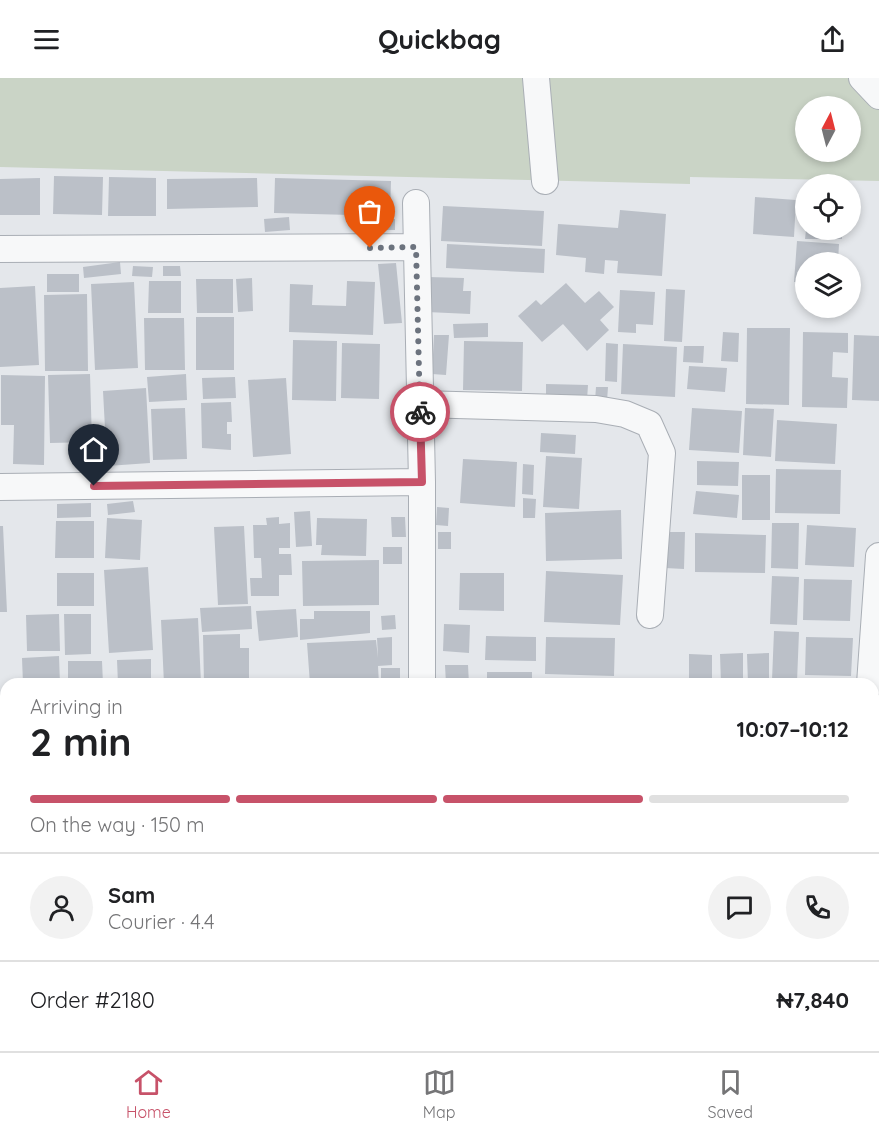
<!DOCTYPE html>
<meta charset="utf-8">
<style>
:root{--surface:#fff;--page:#f2f2f2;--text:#202124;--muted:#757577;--line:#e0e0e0;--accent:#c75269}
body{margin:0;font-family:Quicksand,sans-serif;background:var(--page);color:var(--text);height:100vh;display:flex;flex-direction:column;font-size:22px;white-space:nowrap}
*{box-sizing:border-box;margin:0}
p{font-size:20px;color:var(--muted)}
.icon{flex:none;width:33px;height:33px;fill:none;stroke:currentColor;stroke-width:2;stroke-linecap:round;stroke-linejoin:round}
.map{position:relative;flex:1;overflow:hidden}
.side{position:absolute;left:0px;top:600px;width:879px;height:374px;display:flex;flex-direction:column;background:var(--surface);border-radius:18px 18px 0 0;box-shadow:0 3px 9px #0003}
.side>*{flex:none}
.needle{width:39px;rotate:7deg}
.tools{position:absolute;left:795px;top:18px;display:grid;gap:12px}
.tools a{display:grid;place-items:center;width:66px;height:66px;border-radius:50%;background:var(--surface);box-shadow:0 3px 9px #0003;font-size:30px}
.pin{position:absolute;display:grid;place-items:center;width:51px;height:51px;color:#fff;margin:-62px -26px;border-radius:50% 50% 50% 0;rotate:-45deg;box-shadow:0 0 6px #0007}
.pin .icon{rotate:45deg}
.courier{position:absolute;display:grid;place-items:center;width:60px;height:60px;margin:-30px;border:4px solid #c75269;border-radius:50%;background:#fff;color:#222;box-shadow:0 2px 8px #0007}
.head em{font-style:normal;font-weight:700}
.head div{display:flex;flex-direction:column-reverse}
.head{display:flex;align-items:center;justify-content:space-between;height:102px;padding:0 30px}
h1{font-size:39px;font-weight:700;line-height:45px}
.bar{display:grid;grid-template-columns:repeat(4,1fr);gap:9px 6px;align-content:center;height:72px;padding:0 30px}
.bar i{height:8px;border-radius:4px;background:var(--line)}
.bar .current{background:var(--accent)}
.bar p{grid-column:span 4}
.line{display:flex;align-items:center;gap:15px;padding:0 30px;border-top:2px solid var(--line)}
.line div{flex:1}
.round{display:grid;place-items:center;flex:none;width:63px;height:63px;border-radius:32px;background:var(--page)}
header{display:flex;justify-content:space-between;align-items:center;height:78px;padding:0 30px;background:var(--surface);font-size:27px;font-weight:700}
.dock{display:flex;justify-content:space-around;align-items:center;height:84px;border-top:2px solid var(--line);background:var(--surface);font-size:16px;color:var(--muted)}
.dock a{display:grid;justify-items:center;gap:3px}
.dock .current{color:var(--accent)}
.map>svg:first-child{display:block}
.green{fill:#cad4c6;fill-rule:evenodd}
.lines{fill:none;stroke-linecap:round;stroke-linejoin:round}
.stream{stroke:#a1b6c8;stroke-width:5}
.building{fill:#bbc0c8}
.minor-casing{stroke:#a9aeb5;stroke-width:28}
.minor{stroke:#f7f8f9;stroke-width:26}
.done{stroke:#6c737e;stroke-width:6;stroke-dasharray:0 10.8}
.route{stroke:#c75269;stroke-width:8}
</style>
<header><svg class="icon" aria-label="menu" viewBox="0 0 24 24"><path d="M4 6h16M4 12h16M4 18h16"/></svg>Quickbag<svg class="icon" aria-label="share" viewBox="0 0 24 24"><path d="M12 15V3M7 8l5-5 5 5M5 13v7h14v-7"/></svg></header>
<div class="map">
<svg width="879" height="973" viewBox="0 0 879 973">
<rect width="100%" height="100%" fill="#e4e7eb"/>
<!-- green -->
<path class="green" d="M0,0h879v103l-189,-4v7l-690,-17zM806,28h44v46h-44z"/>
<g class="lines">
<!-- stream -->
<path class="stream" d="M873,728l6,-61
M849,973l1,-5"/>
</g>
<!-- building -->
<path class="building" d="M54,98l49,1 -1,38 -49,-1z
M109,99l47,1v38h-48z
M40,100v37h-40v-36z
M257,100l1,29 -91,2v-30z
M275,100l116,3 -1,35 -116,-3z
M755,119l41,3 -2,37 -41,-3z
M443,128l101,5 -2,35 -101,-5z
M620,132l46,4 -4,62 -45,-3 1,-12 -13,-1 -1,14 -19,-2 1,-14 -30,-3 2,-31 60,4z
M289,139l1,13 -25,2 -1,-13z
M395,141v11h-17l-1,-10z
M806,152h36v9h-37z
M797,163l42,3 -1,18h-32v21l-12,-1z
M447,166l98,5 -1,24 -98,-5z
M120,184l1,12 -37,4 -1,-11z
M396,185l6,60 -18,1 -6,-60z
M133,188l20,1 -1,10 -20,-1z
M163,188h17l1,10h-18z
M47,196h32v18h-32z
M428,199l36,1 -1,13h8l-1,23 -43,-2z
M252,200l1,33 -15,1 -2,-33z
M196,201h37v34h-36z
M149,203h32v32h-33z
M347,203l28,1 -2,53 -84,-3 1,-48 23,1 -1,20 34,1z
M134,204l4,86 -43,2 -4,-86z
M566,205l19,20 14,-12 15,16 -14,13 9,10 -22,21 -24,-27 -21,18 -24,-26 18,-16 5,5z
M35,208l4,79 -39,2v-79z
M666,211l19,1 -3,52 -18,-1z
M620,212l35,2 -2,33 -17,-1v9l-18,-1z
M87,216l1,77h-43l-1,-76z
M196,239h38v53h-38z
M144,240h40l1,52h-40z
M488,245v14l-34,1 -1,-14z
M747,250h43l-1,77 -43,-1z
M723,254l16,1 -1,29 -17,-1z
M803,254l45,1v20l-15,-1 -1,25 16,1 -1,30 -45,-1z
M434,257h15l-3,40 -14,-1z
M854,257l25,1v65l-27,-1z
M293,262l44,1 -1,60 -44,-1z
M464,263l59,1 -1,49 -59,-1z
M342,265l38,1 -1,55 -38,-1z
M606,265l12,1 -1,38 -12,-1z
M623,266l54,3 -2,50 -54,-3z
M684,268h20l-1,17 -20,-1z
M689,288l38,2 -2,24 -38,-3z
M90,296l2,68 -42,1 -2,-68z
M186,296l1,26 -38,2 -2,-25z
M1,297l44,1 -1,89 -31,-1 1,-39h-13z
M235,299l1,21 -33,1 -1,-21z
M286,300l5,76 -38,3 -5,-77z
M546,306l42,1 -1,15 -41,-2z
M596,309h12l-1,14h-12z
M146,310l4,75 -43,3 -4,-75z
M231,324l1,20h-5v12h4v16l-29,-2 -1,-45z
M185,330l2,51 -34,1 -2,-51z
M692,330l50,3 -3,42 -50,-3z
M745,330l29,1 -3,48 -28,-2z
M777,342l60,4 -2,40 -60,-3z
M541,355l35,2 -1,19 -35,-2z
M546,378l36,2 -3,51 -36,-2z
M463,381l54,3 -2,45 -55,-4z
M697,383l42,1 -1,24 -41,-1z
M523,386l11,1 -1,30 -11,-1z
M776,391l65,1 -1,44 -65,-1z
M742,397h28v45h-28z
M696,413l43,4 -2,23 -44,-4z
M523,420l13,1 -1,19h-12z
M133,423l2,11 -27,3 -1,-11z
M91,425v14l-34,1v-14z
M437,429l12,1 -1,18 -12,-1z
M621,432l1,49 -76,2 -1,-48z
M310,433l2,35 -16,1 -2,-35z
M279,439v7l11,-1v25h-11v6h12l1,21h-13v21h-28l-1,-18h12l-1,-20h-7l-1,-33h14l-1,-7z
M391,439h14l1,20h-14z
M107,440l35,2 -2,40 -35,-2z
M317,440l50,1 -1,37 -45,-1 1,-10h-6z
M56,443h38v37h-39z
M772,445h27l-1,46 -27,-1z
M807,447l49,3 -2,39 -49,-2z
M0,448h3l4,86h-7z
M244,448l4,78 -30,1 -4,-78z
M438,454h13v17h-13z
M665,454h20l-1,37 -19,-1z
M695,455l71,2 -1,38 -70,-1z
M383,469h19v17h-19z
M379,482v45l-76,1 -1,-45z
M148,489l5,83 -44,3 -5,-83z
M546,493l77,4 -3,50 -76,-3z
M57,495h37v33h-37z
M460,495h44v38l-45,-1z
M772,498l27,1 -2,48 -27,-1z
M804,501l48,1 -2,41 -47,-1z
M251,528l1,23 -50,3 -2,-24z
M296,531l2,28 -39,4 -3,-30z
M314,533h56v22l-70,7v-21h14z
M59,536l1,37h-33l-1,-36z
M64,536h27v40l-26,1z
M395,537l1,14 -14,1 -1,-14z
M198,540l3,66h-37l-3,-64z
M444,546l26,1 -1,28 -26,-2z
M774,553l25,1 -2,50 -25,-2z
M240,556v14h9v36h-45l-1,-49z
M486,558l50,1v24l-51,-1z
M392,559v28l-14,1 1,18h-69l-3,-41 69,-3 2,18 -1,-20z
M546,559l69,1 -1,38 -69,-2z
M806,559l47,1 -2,38 -46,-1z
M743,575v31h-22l-1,-30z
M769,575v31h-21l-1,-30z
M689,576l23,1v29h-23z
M59,578l1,28h-37l-1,-26z
M151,581v25h-33l-1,-24z
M68,583h34l1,23h-35z
M445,587h23l1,19h-23z
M381,590h19v16h-19z
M487,594h45v12h-45z
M198,968h77v5l-77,-3z
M286,968h29v5h-29z
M320,968h28v5h-29z
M352,968h28l-1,5h-27z
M419,968h34v5h-34z
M461,968h35v5h-35z
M562,968h33v5l-33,-1z
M601,968h19v5h-19z
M627,968h18v5h-18z
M699,968h18l-1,5h-17z
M723,968h18v5h-18z
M750,969l24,1 -1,3h-23z
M783,969l27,2v2h-28z"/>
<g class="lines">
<!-- minor casing -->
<g class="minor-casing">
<path id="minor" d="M536,0l9,103
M862,0l17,18
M416,125l6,279v202
M0,171l416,-2
M420,326l176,5 29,5 24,10 13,29 -12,162
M0,409l422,-5
M870,606l9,-128
M0,640h6
M165,973v-5
M388,973v-5
M832,973v-5"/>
</g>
<!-- minor -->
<use href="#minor" class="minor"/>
</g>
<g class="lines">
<!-- done -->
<path class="done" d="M370,170l46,-1 4,165"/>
<!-- route -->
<path class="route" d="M94,408l328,-4 -2,-70"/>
</g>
</svg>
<div class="tools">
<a><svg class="needle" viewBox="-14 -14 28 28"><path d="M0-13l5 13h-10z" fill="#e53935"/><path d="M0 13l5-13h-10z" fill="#757577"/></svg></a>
<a><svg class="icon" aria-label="locate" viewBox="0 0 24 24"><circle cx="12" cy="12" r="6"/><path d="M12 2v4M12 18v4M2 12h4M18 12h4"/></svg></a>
<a><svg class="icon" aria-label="layers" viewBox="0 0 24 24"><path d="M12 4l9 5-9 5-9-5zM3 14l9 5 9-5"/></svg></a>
</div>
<div class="pin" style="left:370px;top:170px;background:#ea580c"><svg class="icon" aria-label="bag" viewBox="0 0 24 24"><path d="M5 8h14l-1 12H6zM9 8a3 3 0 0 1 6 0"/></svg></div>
<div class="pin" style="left:94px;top:408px;background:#1f2937"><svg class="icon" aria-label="home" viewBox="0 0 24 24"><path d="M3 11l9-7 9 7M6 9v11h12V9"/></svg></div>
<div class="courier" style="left:420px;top:334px"><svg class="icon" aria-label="bike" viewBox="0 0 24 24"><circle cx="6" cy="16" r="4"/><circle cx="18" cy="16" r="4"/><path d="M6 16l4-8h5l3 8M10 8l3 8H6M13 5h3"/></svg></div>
<section class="side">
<div class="head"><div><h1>2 min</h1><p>Arriving in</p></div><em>10:07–10:12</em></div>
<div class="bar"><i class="current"></i><i class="current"></i><i class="current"></i><i></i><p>On the way · 150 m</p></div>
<div class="line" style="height:108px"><a class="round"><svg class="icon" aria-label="person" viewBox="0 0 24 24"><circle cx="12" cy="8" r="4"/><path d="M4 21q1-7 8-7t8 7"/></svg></a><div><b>Sam</b><p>Courier · 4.4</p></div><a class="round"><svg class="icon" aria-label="chat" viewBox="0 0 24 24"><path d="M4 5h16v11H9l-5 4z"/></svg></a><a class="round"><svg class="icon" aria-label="phone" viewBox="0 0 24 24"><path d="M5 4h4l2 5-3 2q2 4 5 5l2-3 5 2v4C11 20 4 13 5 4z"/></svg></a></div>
<div class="line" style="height:78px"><div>Order #2180</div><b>₦7,840</b></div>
</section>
</div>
<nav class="dock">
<a class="current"><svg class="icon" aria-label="home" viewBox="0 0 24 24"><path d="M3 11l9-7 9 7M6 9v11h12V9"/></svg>Home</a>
<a><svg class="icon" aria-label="map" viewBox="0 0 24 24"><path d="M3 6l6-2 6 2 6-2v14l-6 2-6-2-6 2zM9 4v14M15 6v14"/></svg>Map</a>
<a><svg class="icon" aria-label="saved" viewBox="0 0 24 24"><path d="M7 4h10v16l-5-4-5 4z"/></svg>Saved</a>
</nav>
